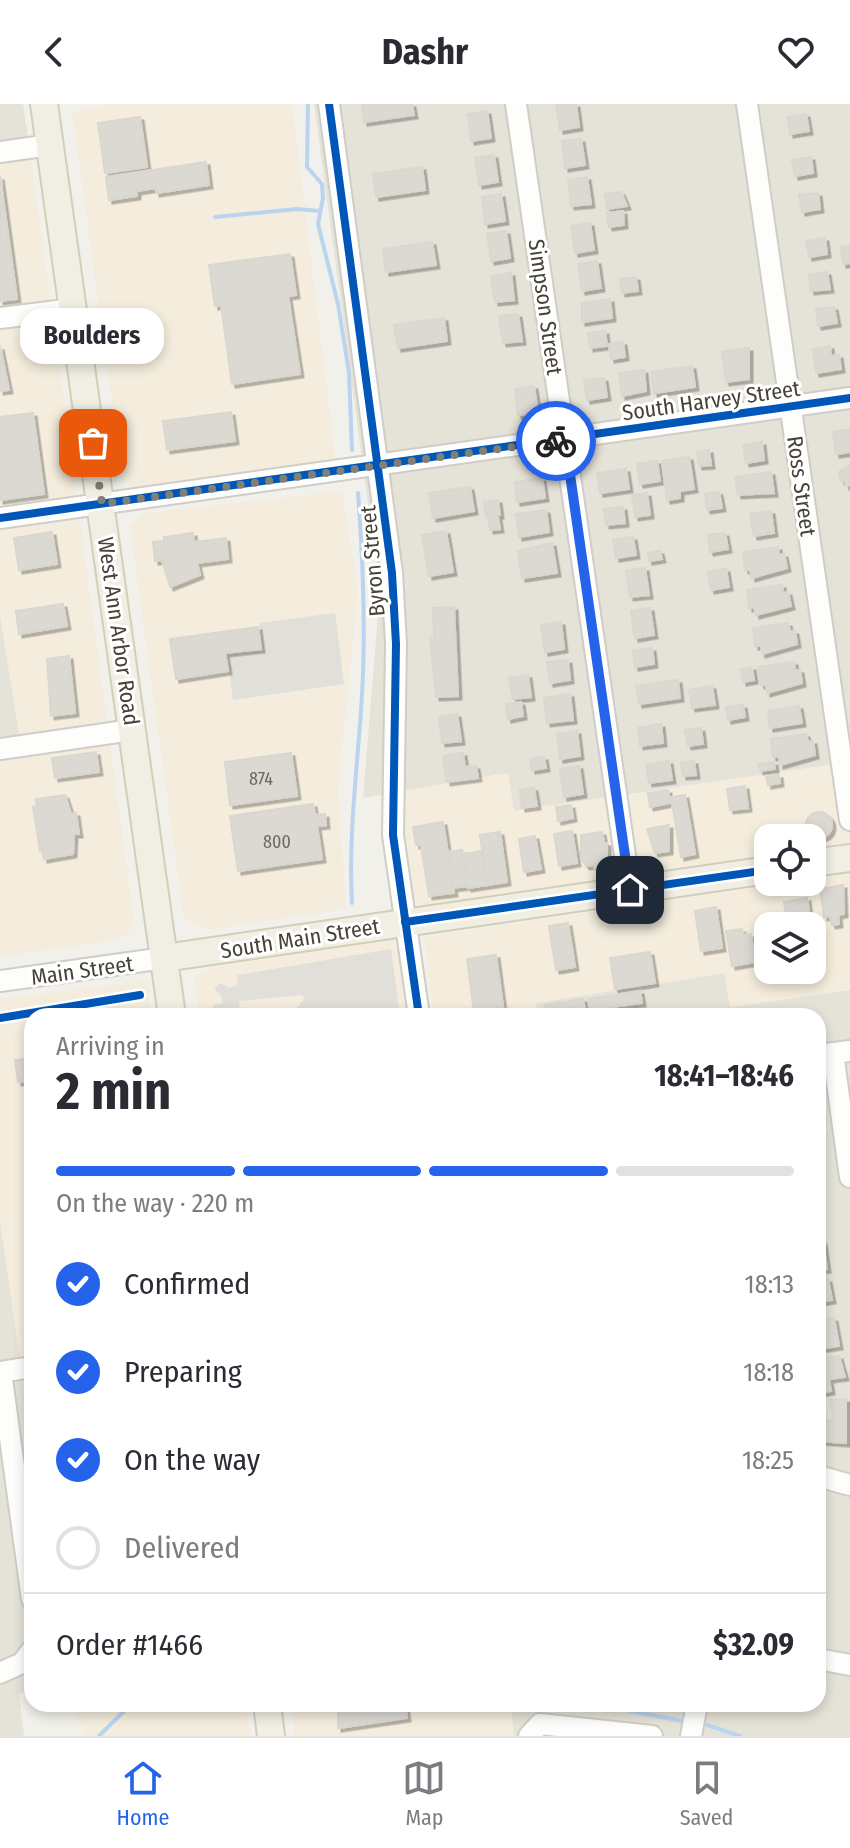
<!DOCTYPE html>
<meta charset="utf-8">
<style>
:root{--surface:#fff;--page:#f2f2f3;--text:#2b2b33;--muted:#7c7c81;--line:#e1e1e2;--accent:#2563eb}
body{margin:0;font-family:"Fira Sans Condensed",sans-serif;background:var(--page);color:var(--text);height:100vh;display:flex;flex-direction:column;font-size:30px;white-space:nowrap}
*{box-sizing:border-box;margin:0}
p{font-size:26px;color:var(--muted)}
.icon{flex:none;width:44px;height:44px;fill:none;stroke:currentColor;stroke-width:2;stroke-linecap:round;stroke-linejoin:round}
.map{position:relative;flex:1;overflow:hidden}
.panel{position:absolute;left:24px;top:904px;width:802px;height:704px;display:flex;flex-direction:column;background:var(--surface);border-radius:24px;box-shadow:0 4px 12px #0003}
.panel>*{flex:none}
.controls{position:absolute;left:754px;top:720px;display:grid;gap:16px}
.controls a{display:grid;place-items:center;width:72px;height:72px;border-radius:16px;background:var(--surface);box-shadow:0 4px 12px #0003;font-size:40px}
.pin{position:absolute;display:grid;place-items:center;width:68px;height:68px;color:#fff;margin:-34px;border-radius:16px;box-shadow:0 4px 12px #0006}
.courier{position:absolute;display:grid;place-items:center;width:80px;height:80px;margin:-40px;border:6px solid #2563eb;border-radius:50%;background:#fff;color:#222;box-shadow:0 2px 10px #0007}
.bubble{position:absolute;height:56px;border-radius:24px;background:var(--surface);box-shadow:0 4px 12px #0003;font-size:26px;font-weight:700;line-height:56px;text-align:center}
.overview em{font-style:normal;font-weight:700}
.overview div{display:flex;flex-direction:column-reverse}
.overview{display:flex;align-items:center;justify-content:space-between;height:136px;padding:0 32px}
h1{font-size:52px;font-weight:700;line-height:60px}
.bar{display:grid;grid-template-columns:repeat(4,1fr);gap:12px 8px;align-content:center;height:96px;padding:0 32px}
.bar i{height:10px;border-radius:6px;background:var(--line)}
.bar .on{background:var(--accent)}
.bar p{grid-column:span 4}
.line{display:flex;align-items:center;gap:20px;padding:0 32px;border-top:2px solid var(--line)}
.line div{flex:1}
ol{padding:0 32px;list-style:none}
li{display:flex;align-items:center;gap:24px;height:88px}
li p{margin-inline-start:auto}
li .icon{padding:8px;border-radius:50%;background:var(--accent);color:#fff;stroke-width:4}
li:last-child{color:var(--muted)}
li i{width:44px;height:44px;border:4px solid var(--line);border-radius:50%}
header{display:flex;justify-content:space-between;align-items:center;height:104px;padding:0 32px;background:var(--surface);font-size:36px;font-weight:700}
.menu{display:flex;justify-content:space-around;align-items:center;height:112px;border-top:2px solid var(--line);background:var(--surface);font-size:22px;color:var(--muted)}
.menu a{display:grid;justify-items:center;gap:4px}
.menu .on{color:var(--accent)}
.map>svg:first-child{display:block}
.residential{fill:#e5e2d7}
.commercial{fill:#f4eddd;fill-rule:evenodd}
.parking{fill:#e0dfda}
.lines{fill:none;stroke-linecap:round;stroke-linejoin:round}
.stream{stroke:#bad4f0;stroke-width:4}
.building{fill:#dbd9d2;stroke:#d9d7d0;stroke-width:2;filter:url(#shadow)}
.minor-casing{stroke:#cfcdc7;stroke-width:24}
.major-casing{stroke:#d3ceb7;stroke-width:30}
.minor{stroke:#fdfdfc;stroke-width:20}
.major{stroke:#f1efe4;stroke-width:26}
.cycleway-casing{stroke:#fff;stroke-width:13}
.cycleway{stroke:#0057b8;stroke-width:8}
.done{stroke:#827f75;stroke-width:8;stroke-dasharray:0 14.4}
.route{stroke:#2563eb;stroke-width:10}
.labels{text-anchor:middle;stroke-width:6;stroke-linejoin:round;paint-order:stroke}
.number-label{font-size:18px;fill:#6d685e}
.street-label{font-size:22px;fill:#474236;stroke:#fff}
</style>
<header><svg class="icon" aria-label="back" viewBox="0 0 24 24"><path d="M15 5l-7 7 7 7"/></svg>Dashr<svg class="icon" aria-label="heart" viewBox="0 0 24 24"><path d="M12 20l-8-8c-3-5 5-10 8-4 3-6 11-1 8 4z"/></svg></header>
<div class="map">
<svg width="850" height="1632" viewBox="0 0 850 1632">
<defs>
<filter id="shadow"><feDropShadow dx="3.5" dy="3.5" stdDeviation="0" flood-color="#0004"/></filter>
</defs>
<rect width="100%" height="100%" fill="#f1f0ea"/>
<!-- residential -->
<path class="residential" d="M0,0h23l8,53 -31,4z
M314,0h536v658l-337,49 -6,-38 -144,25 17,-207z
M0,510l20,125 -20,2z
M725,869l5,34 120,-17v746h-336l-4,-32h308v-688h-281l-2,-13z
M0,1116l32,222v249l-13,2 5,43h-24z"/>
<!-- commercial -->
<path class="commercial" d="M112,0h180l44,359 -193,29 -20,-12 -51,-368z
M31,53l103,764 -3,9 -14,10 -117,17v-216l20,-3 -20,-124v-453z
M342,387l16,99 -20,197 8,122 -140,21 -22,-11 -54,-392 16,-14z
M850,658v83l-38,6v-13h-44v19l-345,51 -10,-3 -11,-82v-32l106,-18 6,38z
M850,770v116l-119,17 -7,-34 -188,30 1,13h-104l-9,-79zM768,822h44v44h-44z
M397,835l11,77h-209l-5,-39 24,-11z
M147,877l5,35h-120v426l-32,-222v-221z
M74,1600h172l4,32h-165z
M291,1600h219l4,32h-219z"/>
<!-- parking -->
<path class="parking" d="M335,509l9,71 -111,16 -6,-46 35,-4 -3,-27z
M391,845l9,67h-94l-9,-8 7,-9 -2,-4 -63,6 2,15h-26l-2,-11 10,-2 -2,-7 -7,-7 6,-6 9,5 9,-3 -1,-10z"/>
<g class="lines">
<!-- stream -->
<path class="stream" d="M308,0l-1,63 15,17 1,14 -5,26 20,80 11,69 3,77
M215,113l82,-8 23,2
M352,799c-4,-69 6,-139 10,-208 4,-68 1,-135 -4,-202
M595,1600l87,17
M704,1620l36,12
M99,1632l32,-32"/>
</g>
<!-- building -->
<path class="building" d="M362,0h50l2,11 -50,7z
M556,0h20l3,23 -19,3z
M487,7l4,27 -20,3 -3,-27z
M806,10l3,17 -19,3 -2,-17z
M140,13l7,50 -42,6 -7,-50z
M581,35l4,26 -20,3 -3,-27z
M494,51l4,27 -19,3 -4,-27z
M811,53l2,16 -18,3 -3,-16z
M206,58l3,23 -53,8v-5l-19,3v5l-28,4 -3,-23z
M422,63l3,23 -49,7 -3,-23z
M0,72l17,123 -17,2z
M587,73l4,27 -20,2 -3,-26z
M621,88l6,14 -20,3 -2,-15z
M818,89l2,16 -18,3 -3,-17z
M501,90l4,27 -20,3 -3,-27z
M623,107l1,14 -15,2 -2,-14z
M590,119l4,27 -19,3 -4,-27z
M506,127l4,27 -19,3 -4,-27z
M825,134l2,16 -18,3 -3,-16z
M432,138l4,23 -50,7 -3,-23z
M850,142v17l-7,1 -2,-17z
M290,150l6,41 -8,1 12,78 -68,10 -11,-79 -6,1 -6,-41z
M597,157l4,27 -19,3 -4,-27z
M827,168l3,17 -19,2 -2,-16z
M511,169l3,27 -19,2 -4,-26z
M636,173l2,14 -16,2 -2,-14z
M610,195l2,19 -30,4v-19z
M834,203l3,16 -19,3 -2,-17z
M518,210l4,27 -19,2 -4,-27z
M444,214l3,23 -49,7 -4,-23z
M605,227l2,15 -17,2 -2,-15z
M623,238l2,15 -14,2 -2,-15z
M0,242l9,44 -9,1z
M830,242l1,10 8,-1 2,14 -25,4 -3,-24z
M749,244v31l-23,3 -4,-30z
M692,262l3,21 -41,6 -3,-21z
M644,266l2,21 -24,5 -3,-23z
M604,274l3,19 -20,3 -3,-20z
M534,282l4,27 -20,2 -3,-26z
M231,308l4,29 -68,9 -4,-29z
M33,309l11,81 -44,6v-83z
M850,325v23l-14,2 -3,-22z
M762,338l2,18 -18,3 -3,-18z
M709,346l2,15 -12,1 -2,-14z
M689,353l5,32 -14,2v7l-13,2 -5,-39z
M657,357l3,20 -20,3 -3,-20z
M850,361v20l-4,1 -1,-5h-4l-2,-9z
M626,365l3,20 -29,4 -3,-20z
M771,368l3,21 -36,2 -3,-18z
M542,374l3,20 -28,4 -2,-20z
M470,383l4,24 -41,7 -4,-25z
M719,388l3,16 -15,2 -2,-16z
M647,389l3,22 -15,2 -3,-22z
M498,396l2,15 -14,2 -2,-15z
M623,403l2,16 -19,2 -2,-16z
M546,406l3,22 -30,5 -3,-23z
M771,407l3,22 -20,3 -4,-22z
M498,413l2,12 -10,1 -2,-12z
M446,427l7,41 -24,4 -7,-41z
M52,428l5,32 -38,6 -5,-32z
M193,429l1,9 32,-4 2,21 -31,4 3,12 -30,12 -8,-27 -7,1 -2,-19 11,-1v-4z
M725,429l3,16 -18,3 -2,-17z
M633,433l3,18 -20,3 -3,-18z
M552,439l5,30 -35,5 -4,-27z
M778,443l1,8 5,-1 3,14 -35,10 -2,-8h-5l-2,-18z
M660,447l2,8 -13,2 -1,-8z
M645,464l4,27 -19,2 -4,-26z
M726,465l3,18 -18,3 -3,-18z
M782,481l1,8 5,-1 3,14 -35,9 -2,-8 -5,1 -2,-18z
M63,500l4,22 -48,8 -3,-23z
M454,503l4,89 -22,1 -6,-59h4l-1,-30z
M650,504l4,27 -19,3 -4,-27z
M561,518l3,27 -19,3 -4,-27z
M788,519l2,8h5l2,13 -35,10 -1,-8h-6l-2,-18z
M258,523l3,22 -36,4 3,18 -52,8 -6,-40z
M652,544l2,16 -19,3 -2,-16z
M69,552l6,57 -24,3 -4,-57z
M568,556l2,20 -20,3 -3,-21z
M794,558l1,8h5l2,13 -35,10 -1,-8h-5l-3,-18z
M752,563l2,13 -11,2 -2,-13z
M528,571l3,22 -18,2 -4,-21z
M678,576l2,18 -41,6 -3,-18z
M712,582l3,19 -23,3 -3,-18z
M570,590l3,26 -26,3 -3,-25z
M521,598l2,14 -15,3 -2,-15z
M743,601l2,12 -17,3 -2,-13z
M799,602l3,17 -32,5 -2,-17z
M457,610l4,27 -19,2 -3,-26z
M661,620l2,19 -23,3 -2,-18z
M701,624l2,16 -15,2 -3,-16z
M577,627l3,25 -20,3 -3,-25z
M806,630l2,8 5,-1 2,14 -35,10 -1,-8h-6l-2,-18z
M96,648l3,20 -44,6 -3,-20z
M291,649l6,43 -67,9 -5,-43z
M463,649l2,14 11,-1 2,12 -31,4 -4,-26z
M544,653l2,11 -14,2 -2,-11z
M669,657l3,19 -23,3 -3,-18z
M694,657l2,14 -13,1 -2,-13z
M774,658l1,7 -15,2 -1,-7z
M579,662l4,28 -19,3 -4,-28z
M779,671l1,8 -12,2 -2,-8z
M745,682l3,22 -18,2 -3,-21z
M534,684l3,18 -15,2 -2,-18z
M668,686l2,13 -20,4 -2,-14z
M65,691l6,19 5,-1 3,21h-5l-1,20 -29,5 -1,-8h-3l-7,-44 4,-1 -1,-7z
M685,691l10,59 -14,3 -10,-60z
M313,700l2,11 10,-1 1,11 -9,1 5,33 -84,12 -8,-55z
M571,701l2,13 -15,3 -2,-14z
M806 721a13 13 0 1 1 26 0a13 13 0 1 1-26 0Z
M443,718l11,71 -25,3 -8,-51h-5l-3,-18z
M669,721v26l-14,2 -8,-24z
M572,727l5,32 -18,3 -5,-32z
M500,728l7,50 -20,3 -7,-50z
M602,728l2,11h3v20l-12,7 -1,-5 -8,1 -5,-8v-23z
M535,732l6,33 -17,3 -5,-33z
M462,746l6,36 -15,2 -5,-36z
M482,747l5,34 -19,3 -5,-34z
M843,781l1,29 -6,1 1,9 -7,1 -2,-9 -6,1 -4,-28z
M807,794l4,28h-23l-4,-24z
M716,803l6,41 -21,3 -6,-40z
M778,818v4h-10v32l-4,1 -4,-28 7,-1 -2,-6z
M568,819l7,44 -19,3 -7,-44z
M742,825l1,6 8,-1 4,28 -23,4 -6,-35z
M650,848l5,31 -40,6 -5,-31z
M496,851l7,52 -29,5 -7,-53z
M640,887l2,12 -51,7 -2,-11z
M583,895l2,12 -38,5 -2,-11z
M32,954v22l-14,2 -3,-22z
M823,1137l4,28 -9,1v-28z
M828,1175l4,21 -14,2v-22z
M834,1214l5,28 -21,3v-29z
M839,1252l6,21 -16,2 2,12 -13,2v-34z
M846,1295v44l-28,-2 1,-21 12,1 2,-4 -3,-17z
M405,1600l2,14 -69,10v-24z"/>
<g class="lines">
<!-- minor casing -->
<g class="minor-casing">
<path id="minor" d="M329,0l63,469 4,71 -3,191 26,181
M516,0l114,786
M747,0l103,716
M0,48l50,-7
M0,214l73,-9
M0,414l850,-120
M0,645l132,-19
M0,877l164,-23
M833,949l17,124
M818,951l32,-4
M0,1268l32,-5
M1,1268l31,227
M818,1372l32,9
M818,1555l32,6
M0,1569l22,-10 10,-13
M529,1632l11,-12 112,12
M691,1632l6,-32"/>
</g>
<!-- major casing -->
<g class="major-casing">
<path id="major" d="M44,0l128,912
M812,759l38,-5
M164,854l604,-88
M267,1600l4,32"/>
</g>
<!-- minor -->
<use href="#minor" class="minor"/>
<!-- major -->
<use href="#major" class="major"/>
<!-- cycleway casing -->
<g class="cycleway-casing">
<path id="cycleway" d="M329,0l63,469 4,71 -3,191 26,181
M0,414l850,-120
M405,818l363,-52
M0,914l140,-23"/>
</g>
<!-- cycleway -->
<use href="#cycleway" class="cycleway"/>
</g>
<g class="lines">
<!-- done -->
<path class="done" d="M93,339l9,61 454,-63"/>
<!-- route -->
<path class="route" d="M556,337l9,-1 65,450"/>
</g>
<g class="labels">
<!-- number labels -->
<g class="number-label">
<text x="261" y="681">874</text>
<text x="277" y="744">800</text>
</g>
<!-- street labels -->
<g class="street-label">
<text transform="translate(546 203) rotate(82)" y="8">Simpson Street</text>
<text transform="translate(711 296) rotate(-8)" y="8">South Harvey Street</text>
<text transform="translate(802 382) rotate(82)" y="8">Ross Street</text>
<text transform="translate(372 457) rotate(-95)" y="8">Byron Street</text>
<text transform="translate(119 527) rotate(82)" y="8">West Ann Arbor Road</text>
<text transform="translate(300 834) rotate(-9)" y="8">South Main Street</text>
<text transform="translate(82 866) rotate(-8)" y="8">Main Street</text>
</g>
</g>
</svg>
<div class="controls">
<a><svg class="icon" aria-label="locate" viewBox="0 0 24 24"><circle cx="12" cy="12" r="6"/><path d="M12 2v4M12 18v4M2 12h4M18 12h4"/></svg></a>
<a><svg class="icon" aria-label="layers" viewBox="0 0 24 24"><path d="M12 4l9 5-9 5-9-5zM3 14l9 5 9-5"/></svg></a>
</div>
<div class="pin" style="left:93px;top:339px;background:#ea580c"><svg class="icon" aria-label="bag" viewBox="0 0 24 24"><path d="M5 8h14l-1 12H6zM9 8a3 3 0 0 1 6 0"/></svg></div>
<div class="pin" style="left:630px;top:786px;background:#1f2937"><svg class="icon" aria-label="home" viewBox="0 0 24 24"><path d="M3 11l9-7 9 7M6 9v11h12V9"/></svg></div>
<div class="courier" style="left:556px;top:337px"><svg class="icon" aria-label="bike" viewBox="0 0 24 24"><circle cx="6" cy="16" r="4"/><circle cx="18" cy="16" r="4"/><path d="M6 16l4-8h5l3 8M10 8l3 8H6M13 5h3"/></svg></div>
<div class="bubble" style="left:20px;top:204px;width:144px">Boulders</div>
<section class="panel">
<div class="overview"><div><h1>2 min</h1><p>Arriving in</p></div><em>18:41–18:46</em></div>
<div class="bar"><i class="on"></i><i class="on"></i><i class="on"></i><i></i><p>On the way · 220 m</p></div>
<ol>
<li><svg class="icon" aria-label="check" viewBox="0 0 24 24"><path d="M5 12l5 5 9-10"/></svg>Confirmed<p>18:13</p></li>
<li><svg class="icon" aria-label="check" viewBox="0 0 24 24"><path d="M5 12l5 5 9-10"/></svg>Preparing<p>18:18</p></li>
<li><svg class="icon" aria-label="check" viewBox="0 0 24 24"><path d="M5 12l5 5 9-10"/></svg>On the way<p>18:25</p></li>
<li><i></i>Delivered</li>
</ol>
<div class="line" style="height:104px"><div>Order #1466</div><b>$32.09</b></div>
</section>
</div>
<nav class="menu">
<a class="on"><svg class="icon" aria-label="home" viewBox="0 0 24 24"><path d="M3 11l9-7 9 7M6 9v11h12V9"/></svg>Home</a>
<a><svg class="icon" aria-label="map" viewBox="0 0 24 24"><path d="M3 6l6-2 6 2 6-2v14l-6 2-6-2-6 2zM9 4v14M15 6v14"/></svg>Map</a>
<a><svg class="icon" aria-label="saved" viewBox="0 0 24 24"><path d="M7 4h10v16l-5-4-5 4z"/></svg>Saved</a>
</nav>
